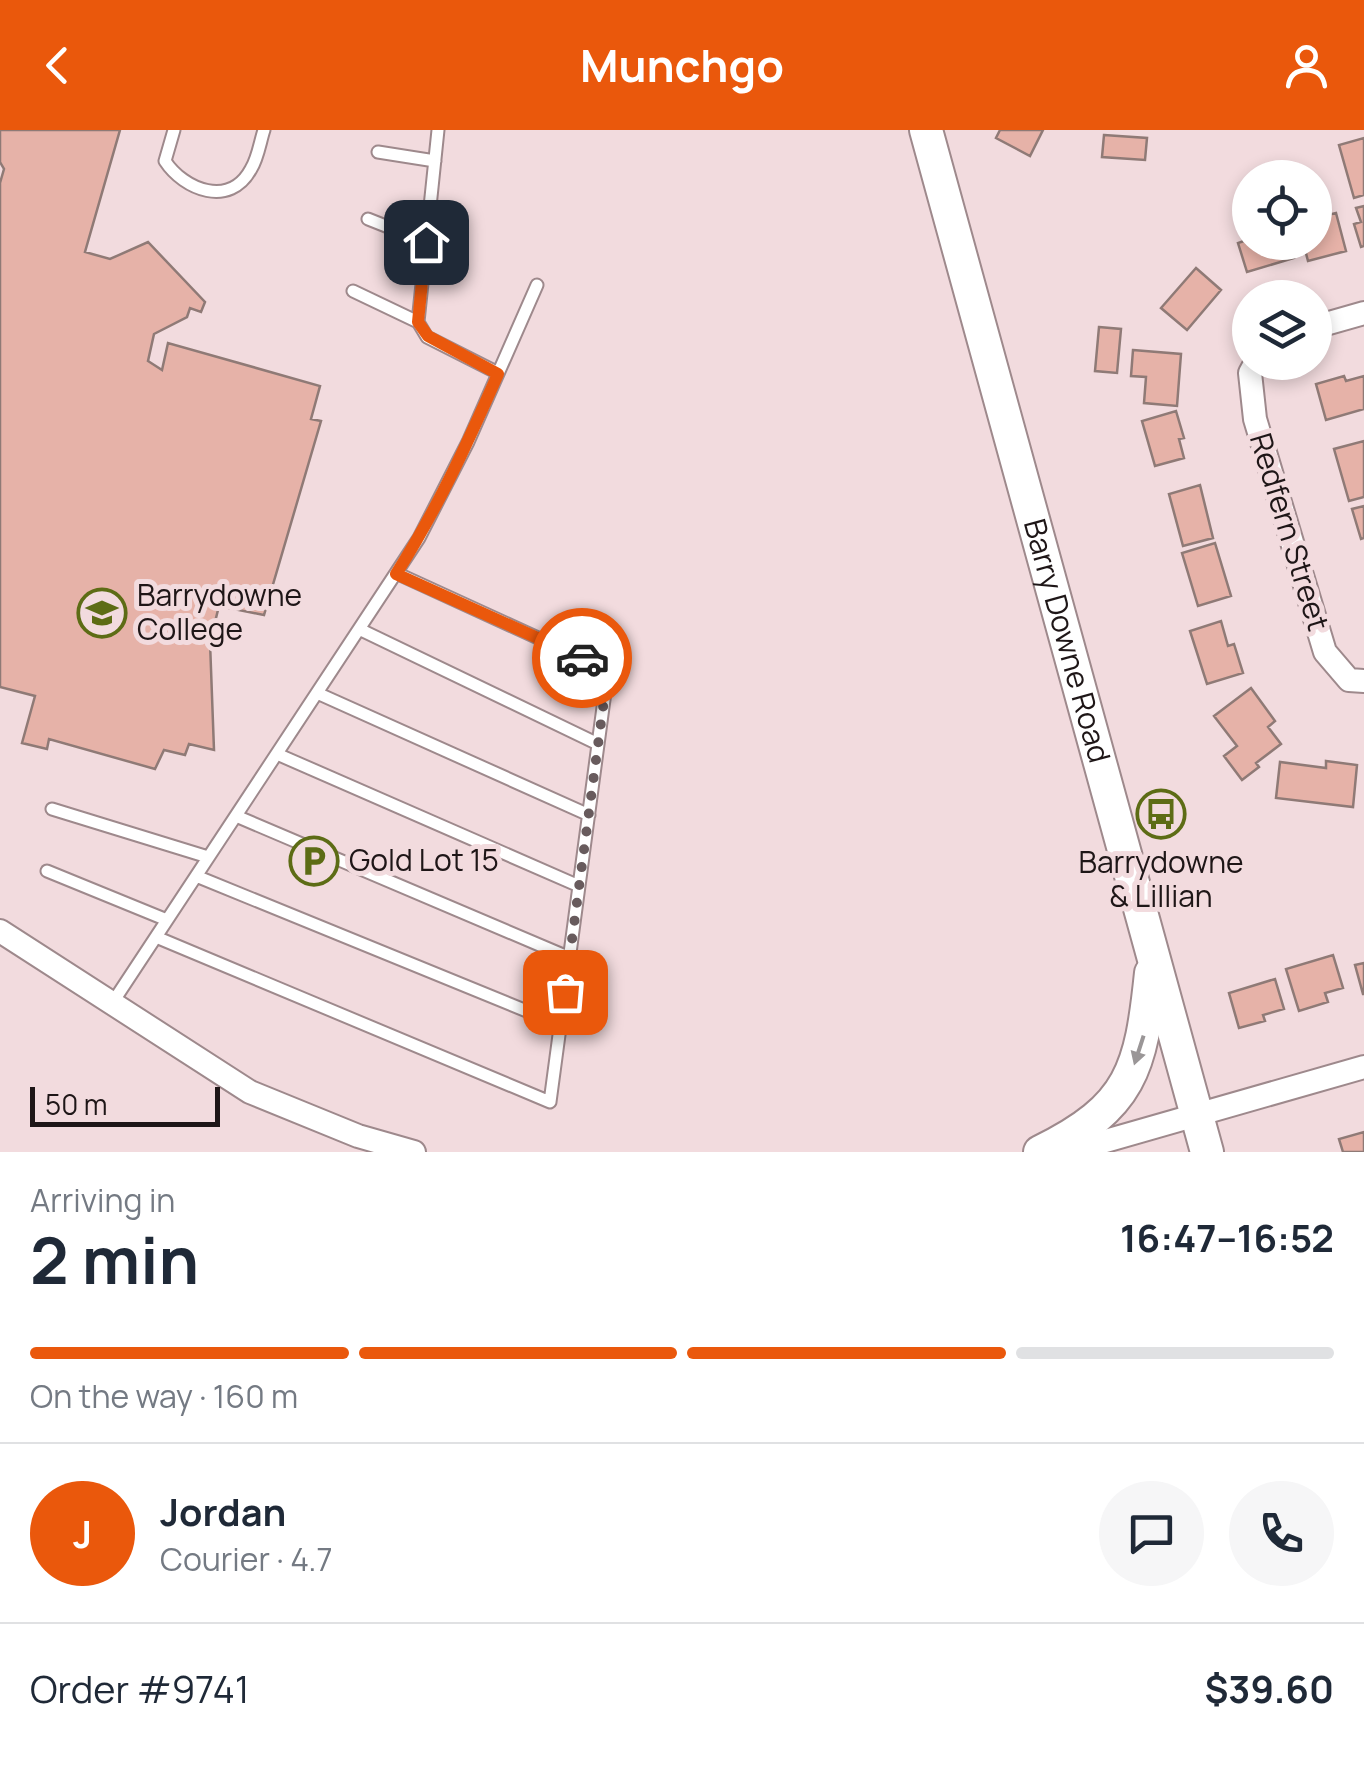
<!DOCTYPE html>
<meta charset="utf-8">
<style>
:root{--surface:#fff;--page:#f6f6f7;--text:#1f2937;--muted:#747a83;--line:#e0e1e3;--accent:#ea580c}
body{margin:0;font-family:Manrope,sans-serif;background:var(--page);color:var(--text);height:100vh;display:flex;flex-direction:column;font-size:38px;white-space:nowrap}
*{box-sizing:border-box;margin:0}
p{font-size:32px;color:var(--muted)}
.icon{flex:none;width:55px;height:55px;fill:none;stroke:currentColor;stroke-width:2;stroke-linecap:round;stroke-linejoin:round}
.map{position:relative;height:1022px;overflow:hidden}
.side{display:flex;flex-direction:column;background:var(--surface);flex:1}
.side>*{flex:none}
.controls{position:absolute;left:1232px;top:30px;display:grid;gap:20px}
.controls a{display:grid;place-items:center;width:100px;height:100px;border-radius:50%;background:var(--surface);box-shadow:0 5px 15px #0003;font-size:50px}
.scale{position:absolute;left:30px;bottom:25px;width:190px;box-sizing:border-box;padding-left:10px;border:5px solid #1e1617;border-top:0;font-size:28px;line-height:35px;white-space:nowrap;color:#1e1617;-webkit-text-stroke:8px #f2dbde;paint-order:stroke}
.pin{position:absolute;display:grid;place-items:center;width:85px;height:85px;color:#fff;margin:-42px;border-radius:20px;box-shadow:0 5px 15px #0006}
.courier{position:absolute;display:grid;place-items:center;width:100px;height:100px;margin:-50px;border:8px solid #ea580c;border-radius:50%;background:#fff;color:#222;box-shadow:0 2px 12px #0007}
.summary em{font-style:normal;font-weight:700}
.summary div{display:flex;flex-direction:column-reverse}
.summary{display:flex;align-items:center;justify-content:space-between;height:170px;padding:0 30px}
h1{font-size:65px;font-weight:700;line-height:75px}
.bar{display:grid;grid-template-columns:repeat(4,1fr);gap:15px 10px;align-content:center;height:120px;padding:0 30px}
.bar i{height:12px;border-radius:8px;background:var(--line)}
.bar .selected{background:var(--accent)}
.bar p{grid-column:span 4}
.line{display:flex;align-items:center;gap:25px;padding:0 30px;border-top:2px solid var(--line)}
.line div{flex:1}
.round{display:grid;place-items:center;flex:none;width:105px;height:105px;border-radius:52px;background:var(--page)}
header{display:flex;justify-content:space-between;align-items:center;height:130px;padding:0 30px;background:var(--accent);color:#fff;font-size:45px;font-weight:700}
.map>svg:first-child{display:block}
.building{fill:#e6b2a8;stroke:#8f7a76;stroke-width:2.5}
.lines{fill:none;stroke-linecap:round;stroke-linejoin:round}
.service-casing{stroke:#9e898c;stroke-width:15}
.minor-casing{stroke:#9e898c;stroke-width:26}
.secondary-casing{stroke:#9e898c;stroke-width:36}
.service{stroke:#fff;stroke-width:11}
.minor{stroke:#fff;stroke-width:22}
.secondary{stroke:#fff;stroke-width:32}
.oneway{fill:#9a9697}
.done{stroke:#685b5d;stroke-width:10;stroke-dasharray:0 18}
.route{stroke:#ea580c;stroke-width:12}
.labels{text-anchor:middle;stroke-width:10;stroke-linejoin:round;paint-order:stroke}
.street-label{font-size:30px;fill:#1e1617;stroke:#f2dbde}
.poi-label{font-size:30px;fill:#1e1617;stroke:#f2dbde;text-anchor:start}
</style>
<header><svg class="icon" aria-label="back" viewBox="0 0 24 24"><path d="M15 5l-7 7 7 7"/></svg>Munchgo<svg class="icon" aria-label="person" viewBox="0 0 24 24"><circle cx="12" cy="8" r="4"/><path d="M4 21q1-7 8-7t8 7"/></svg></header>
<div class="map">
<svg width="1364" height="1022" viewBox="0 0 1364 1022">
<rect width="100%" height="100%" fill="#f2dbde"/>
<!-- building -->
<path class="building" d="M0,0h120l-35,122 25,7 38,-17 57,60 -4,10 -11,-4 -3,9 -33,17 -6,27 14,9 6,-27 152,43 -9,33 10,2 -57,194 -45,-9 -9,36 4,108 -25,-6 -4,11 -21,-5 -9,19 -106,-30 -2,10 -25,-6 13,-47 -35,-9v-504l4,-14 -4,-7z
M1000,0h43l-13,26 -34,-18z
M1104,5l43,3 -2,22 -43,-3z
M1364,8v57l-10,3 -15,-53z
M1364,76v40l-3,1 -7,-23 7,-2 -5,-14z
M1250,77v35h39l5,16 -47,14 -9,-29 12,-4 -9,-29z
M1336,83l10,38 -38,10 -5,-19h12v-24z
M1196,138l25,22 -34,40 -26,-22z
M1099,197l22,2 -4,44 -22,-2z
M1133,220l48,4 -4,52 -33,-3 2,-26 -15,-1z
M1344,246l2,5 18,-5v33l-38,11 -10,-36z
M1176,281l8,27 -5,1 5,19 -29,8 -13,-45z
M1364,311v56l-15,4 -15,-52z
M1200,355l13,53 -30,8 -14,-52z
M1364,376v32l-3,1 -9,-30z
M1215,413l16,53 -33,10 -16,-53z
M1221,491l7,25 6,-2 9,29 -36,11 -17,-53z
M1251,558l24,33 -7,6 13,17 -25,19 3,4 -17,13 -18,-24 13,-10 -23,-30z
M1326,631l31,4 -4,42 -77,-9 4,-36 46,6z
M1333,825l10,33 -18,5 3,9 -29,9 -13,-42z
M1364,833v31h-1l-8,-29z
M1275,849l9,30 -21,6 2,6 -26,7 -10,-35z
M1364,1002v20h-21l-4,-13z"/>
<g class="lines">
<!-- service casing -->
<g class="service-casing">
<path id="service" d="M174,0l-9,31c19,29 65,47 86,8 7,-11 9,-27 13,-39
M438,0l-20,192 9,15 71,36
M378,22l57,9
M368,89l58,23
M353,161l65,31
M359,499l239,115
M317,563l272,122
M277,624l302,132
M52,679l156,48
M236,686l334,142
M47,741l120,49
M196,746l365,149
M156,807l394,165 58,-432 -212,-97
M111,875l308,-467 49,-96 69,-157"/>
</g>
<!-- minor casing -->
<g class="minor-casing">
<path id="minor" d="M1315,197l49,-14
M1256,232l-6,11 5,46 70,233 24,28 15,1
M0,801l250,161 108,44 56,16
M1067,1022l297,-85"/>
</g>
<!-- secondary casing -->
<g class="secondary-casing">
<g id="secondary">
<path id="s1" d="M926,0l281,1022"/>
<path d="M1040,1022c92,-45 101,-83 111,-179"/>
</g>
</g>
<!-- service -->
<use href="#service" class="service"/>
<!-- minor -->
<use href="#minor" class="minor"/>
<!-- secondary -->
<use href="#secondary" class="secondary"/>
</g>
<!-- one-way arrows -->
<defs><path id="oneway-solid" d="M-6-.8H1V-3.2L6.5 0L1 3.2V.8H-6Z" transform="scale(2.5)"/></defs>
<use class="oneway" href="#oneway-solid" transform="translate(1139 920) rotate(108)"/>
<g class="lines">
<!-- done -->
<path class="done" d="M565,862l43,-322 -26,-12"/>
<!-- route -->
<path class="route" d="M426,112l-8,80 10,14 70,38c-30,68 -61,136 -102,200l186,84"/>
</g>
<!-- icons -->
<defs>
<g id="school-ring" transform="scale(2.5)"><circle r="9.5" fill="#f2dbde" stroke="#5d6c15" stroke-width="1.5"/><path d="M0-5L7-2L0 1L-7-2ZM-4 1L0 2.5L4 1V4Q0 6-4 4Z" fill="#5d6c15"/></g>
<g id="bus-ring" transform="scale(2.5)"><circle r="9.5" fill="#f2dbde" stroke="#5d6c15" stroke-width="1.5"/><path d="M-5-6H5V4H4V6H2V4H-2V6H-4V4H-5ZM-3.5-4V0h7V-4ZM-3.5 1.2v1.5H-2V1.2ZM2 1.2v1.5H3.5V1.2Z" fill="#5d6c15"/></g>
<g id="parking-ring" transform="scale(2.5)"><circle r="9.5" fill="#f2dbde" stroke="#5d6c15" stroke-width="1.5"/><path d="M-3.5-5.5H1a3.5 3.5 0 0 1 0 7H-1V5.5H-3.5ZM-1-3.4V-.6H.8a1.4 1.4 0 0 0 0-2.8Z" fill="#5d6c15"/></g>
</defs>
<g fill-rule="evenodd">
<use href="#school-ring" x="102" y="483"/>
<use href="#bus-ring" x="1161" y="684"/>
<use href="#parking-ring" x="314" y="731"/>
</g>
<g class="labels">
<!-- street labels -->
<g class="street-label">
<text transform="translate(1289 402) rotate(73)" y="10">Redfern Street</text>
<text dy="10" stroke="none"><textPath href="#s1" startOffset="530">Barry Downe Road</textPath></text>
</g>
<!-- poi labels -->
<g class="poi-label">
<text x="137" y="476">Barrydowne<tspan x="137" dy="34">College</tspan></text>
<text x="349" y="741">Gold Lot 15</text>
<text x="1161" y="743" text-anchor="middle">Barrydowne<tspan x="1161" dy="34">&amp; Lillian</tspan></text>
</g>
</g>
</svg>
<div class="controls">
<a><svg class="icon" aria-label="locate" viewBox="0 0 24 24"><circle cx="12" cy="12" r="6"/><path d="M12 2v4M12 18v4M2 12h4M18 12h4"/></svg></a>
<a><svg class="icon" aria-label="layers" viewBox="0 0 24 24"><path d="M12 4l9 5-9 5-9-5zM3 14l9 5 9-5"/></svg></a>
</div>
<div class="scale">50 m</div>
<div class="pin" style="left:565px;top:862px;background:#ea580c"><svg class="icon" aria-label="bag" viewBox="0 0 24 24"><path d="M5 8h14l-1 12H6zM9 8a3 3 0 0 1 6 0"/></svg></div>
<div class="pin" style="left:426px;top:112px;background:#1f2937"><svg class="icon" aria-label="home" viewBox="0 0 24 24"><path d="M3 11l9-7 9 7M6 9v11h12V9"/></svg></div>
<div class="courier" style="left:582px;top:528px"><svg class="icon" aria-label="car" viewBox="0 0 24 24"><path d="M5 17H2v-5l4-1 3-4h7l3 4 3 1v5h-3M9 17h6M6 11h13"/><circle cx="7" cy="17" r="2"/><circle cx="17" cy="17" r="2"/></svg></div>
</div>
<section class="side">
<div class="summary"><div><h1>2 min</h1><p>Arriving in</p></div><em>16:47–16:52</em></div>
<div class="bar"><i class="selected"></i><i class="selected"></i><i class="selected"></i><i></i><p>On the way · 160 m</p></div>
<div class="line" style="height:180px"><b class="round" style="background:var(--accent);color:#fff">J</b><div><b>Jordan</b><p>Courier · 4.7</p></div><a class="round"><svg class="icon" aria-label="chat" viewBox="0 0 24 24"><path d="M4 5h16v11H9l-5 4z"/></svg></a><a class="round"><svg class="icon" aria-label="phone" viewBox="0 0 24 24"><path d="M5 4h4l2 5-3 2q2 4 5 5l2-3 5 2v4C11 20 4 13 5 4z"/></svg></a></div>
<div class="line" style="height:130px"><div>Order #9741</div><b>$39.60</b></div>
</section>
